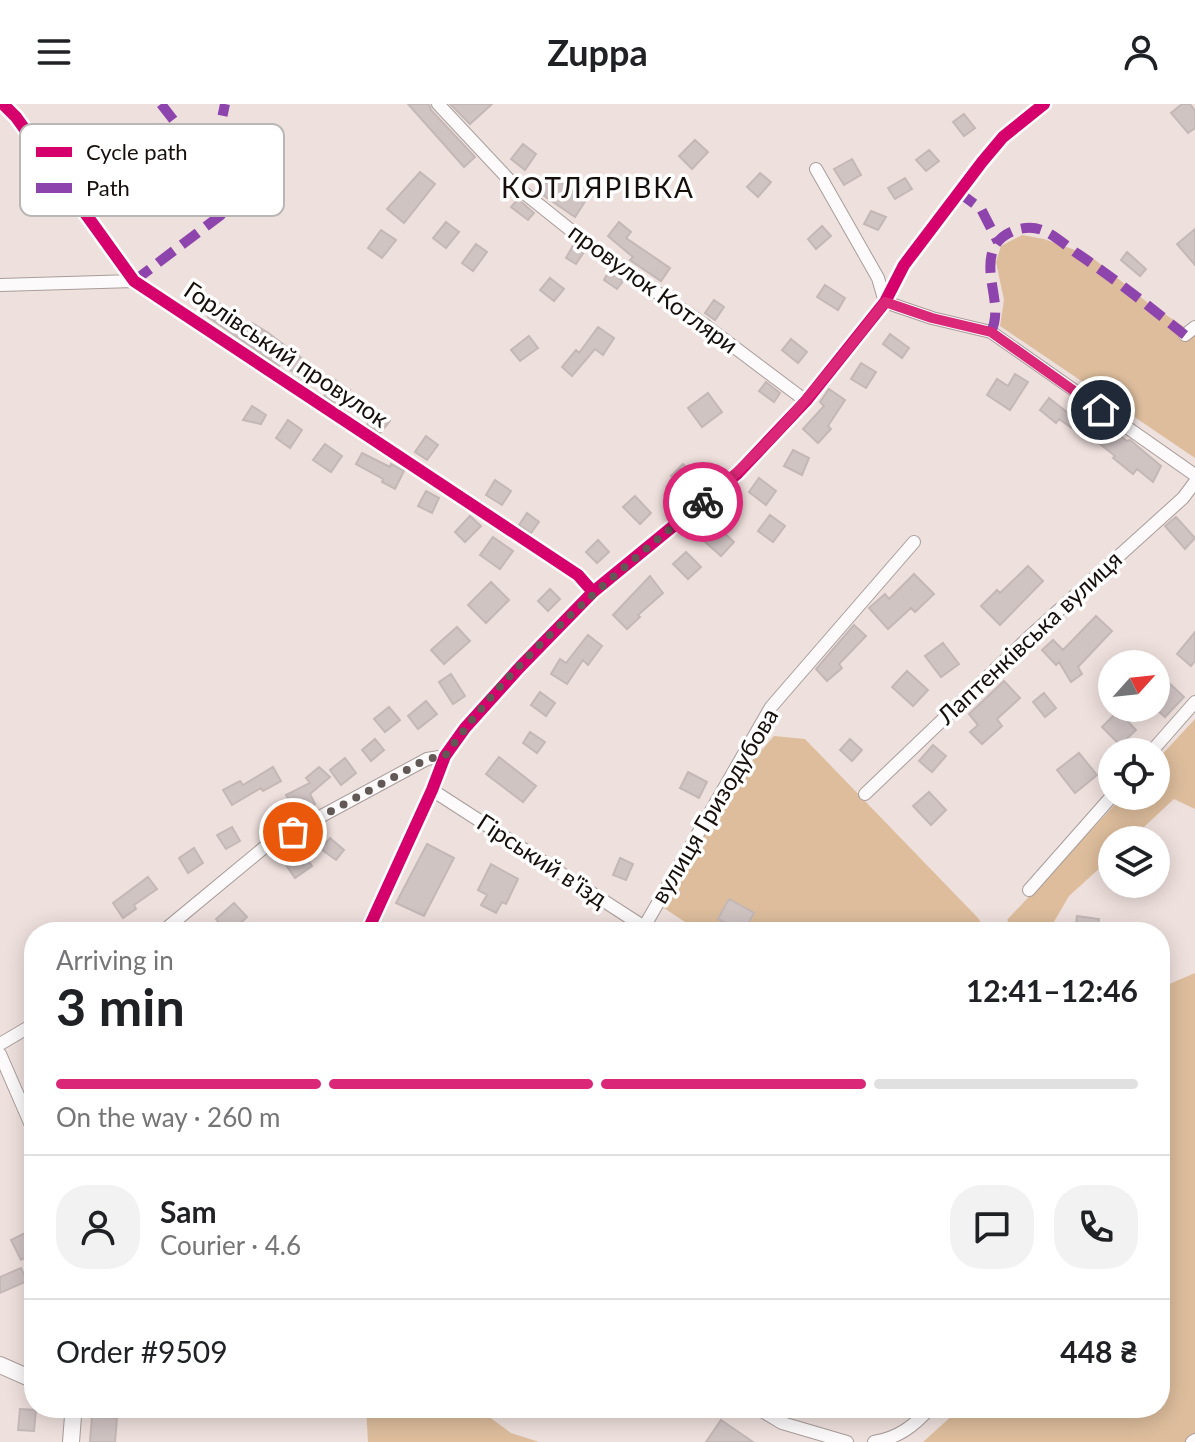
<!DOCTYPE html>
<meta charset="utf-8">
<style>
:root{--surface:#fff;--page:#f2f2f2;--text:#202124;--muted:#757577;--line:#e0e0e0;--accent:#db2777}
body{margin:0;font-family:Lato,sans-serif;background:var(--page);color:var(--text);height:100vh;display:flex;flex-direction:column;font-size:30px;white-space:nowrap}
*{box-sizing:border-box;margin:0}
p{font-size:26px;color:var(--muted)}
.icon{flex:none;width:44px;height:44px;fill:none;stroke:currentColor;stroke-width:2;stroke-linecap:round;stroke-linejoin:round}
.map{position:relative;flex:1;overflow:hidden}
.details{position:absolute;left:24px;top:818px;width:1146px;height:496px;display:flex;flex-direction:column;background:var(--surface);border-radius:32px;box-shadow:0 4px 20px #0003}
.details>*{flex:none}
.needle{width:52px;rotate:63deg}
.controls{position:absolute;left:1098px;top:546px;display:grid;gap:16px}
.controls a{display:grid;place-items:center;width:72px;height:72px;border-radius:50%;background:var(--surface);box-shadow:0 4px 20px #0003;font-size:40px}
.pin{position:absolute;display:grid;place-items:center;width:68px;height:68px;color:#fff;margin:-34px;border:4px solid #fff;border-radius:50%;box-shadow:0 2px 8px #0007}
.courier{position:absolute;display:grid;place-items:center;width:80px;height:80px;margin:-40px;border:6px solid #db2777;border-radius:50%;background:#fff;color:#222;box-shadow:0 2px 10px #0007}
.overview em{font-style:normal;font-weight:700}
.overview div{display:flex;flex-direction:column-reverse}
.overview{display:flex;align-items:center;justify-content:space-between;height:136px;padding:0 32px}
h1{font-size:52px;font-weight:700;line-height:60px}
.bar{display:grid;grid-template-columns:repeat(4,1fr);gap:12px 8px;align-content:center;height:96px;padding:0 32px}
.bar i{height:10px;border-radius:6px;background:var(--line)}
.bar .selected{background:var(--accent)}
.bar p{grid-column:span 4}
.line{display:flex;align-items:center;gap:20px;padding:0 32px;border-top:2px solid var(--line)}
.line div{flex:1}
.round{display:grid;place-items:center;flex:none;width:84px;height:84px;border-radius:32px;background:var(--page)}
header{display:flex;justify-content:space-between;align-items:center;height:104px;padding:0 32px;background:var(--surface);font-size:36px;font-weight:700}
.map>svg:first-child{display:block}
.forest{fill:#ddbd9c}
.building{fill:#d0c4c3;stroke:#c4b8b7;stroke-width:2}
.lines{fill:none;stroke-linecap:round;stroke-linejoin:round}
.street-casing{stroke:#a89d9b;stroke-width:14}
.secondary-casing{stroke:#a89d9b;stroke-width:18}
.street{stroke:#fcfafa;stroke-width:12}
.secondary{stroke:#fcfafa;stroke-width:16}
.quiet{stroke:#8e44ad;stroke-width:10;stroke-dasharray:20 10;stroke-linecap:butt}
.cycleway-casing{stroke:#fff;stroke-width:17}
.cycleway{stroke:#d6006c;stroke-width:12}
.done{stroke:#625855;stroke-width:8;stroke-dasharray:0 14.4}
.route{stroke:#db2777;stroke-width:10}
.labels{text-anchor:middle;stroke-width:7;stroke-linejoin:round;paint-order:stroke}
.street-label{font-size:24px;fill:#170f0c;stroke:#fff}
.quarter-label{font-size:28px;letter-spacing:2px;fill:#170f0c;stroke:#fff}
.key{fill:#fff;stroke:#b9b7b6;stroke-width:2}
.key-label{font-size:22px;fill:#170f0c}
</style>
<header><svg class="icon" aria-label="menu" viewBox="0 0 24 24"><path d="M4 6h16M4 12h16M4 18h16"/></svg>Zuppa<svg class="icon" aria-label="person" viewBox="0 0 24 24"><circle cx="12" cy="8" r="4"/><path d="M4 21q1-7 8-7t8 7"/></svg></header>
<div class="map">
<svg width="1195" height="1338" viewBox="0 0 1195 1338">
<rect width="100%" height="100%" fill="#eee0dd"/>
<!-- forest -->
<path class="forest" d="M1022,131l22,4 45,16 59,48 47,31v124l-195,-132 4,-26 -8,-38 5,-16z
M1195,615v90l-21,-10 -44,41h-18v17l-43,39 -21,36h-31l-10,-12 116,-124h33v-35z
M774,632l31,3 173,179 9,14h-287l-39,-26 49,-97z
M1195,869v469h-272l33,-30v-4h204v-420z
M366,1304h111l34,25 28,9h-171z"/>
<!-- building -->
<path class="building" d="M408,0h21l2,6 44,47 -11,10z
M450,0h42l-22,20z
M1182,0h8l5,7v17l-7,5 -17,-20z
M964,10l11,14 -11,8 -11,-14z
M695,36l13,12 -16,17 -13,-13z
M523,40l13,10 -11,16 -14,-11z
M929,46l10,11 -13,10 -10,-11z
M852,55l9,16 -17,10 -10,-16z
M420,68l15,12 -31,39 -17,-14z
M760,69l11,9 -13,15 -11,-10z
M551,71l35,25 -11,17 -35,-24z
M905,74l7,11 -17,10 -7,-11z
M518,95l16,14 -6,7 -17,-13z
M871,107l15,6 -8,13 -14,-6z
M446,118l13,10 -13,16 -13,-10z
M619,118l12,10 -5,6 44,30 -9,13 -31,-21 3,-3 -25,-21z
M822,122l9,10 -15,13 -8,-10z
M1195,125v36l-18,-21z
M381,126l15,10 -14,18 -14,-10z
M476,140l11,8 -14,19 -11,-8z
M574,140l10,8 -8,12 -10,-6z
M1127,148l19,17 -6,7 -19,-16z
M609,167l14,10 -6,8 -13,-9z
M550,174l14,11 -10,12 -14,-11z
M825,181l20,13 -7,12 -21,-13z
M714,196l10,7 -9,13 -10,-7z
M219,199l32,23 1,-3 15,9 49,37 -10,13 -25,-19 -2,3 -71,-49z
M598,223l16,11 -11,17 -8,-6 -23,27 -10,-9 14,-17 3,3z
M890,230l19,14 -7,10 -19,-14z
M529,232l9,12 -18,13 -9,-11z
M791,235l16,13 -9,11 -16,-13z
M861,259l15,9 -10,16 -15,-9z
M1015,270l13,8 -18,28 -23,-15 10,-16 11,7z
M335,276l15,10 -11,16 -15,-10z
M766,278l14,11 -6,9 -15,-11z
M829,285l16,11 -17,26 3,3 -13,14 -15,-14 21,-23 -4,-4z
M708,289l14,19 -20,15 -14,-19z
M1049,294l23,18 7,-10 48,35 3,-1 31,26 -8,16 -16,-13 -4,5 -20,-16 2,-2 -24,-19 -2,3 -30,-21 -3,4 -16,-13z
M252,302l14,9 -5,9 -18,-4z
M377,307l13,10 -10,12 -13,-8z
M288,316l14,10 -12,18 -14,-10z
M426,332l12,9 -11,15 -12,-8z
M325,340l17,12 -11,16 -18,-12z
M793,346l16,8 -7,17 -18,-9z
M362,349l28,14 1,-3 13,7 -9,18 -13,-7 1,-3 -27,-15z
M683,360l10,10 -12,12 -10,-10z
M759,374l17,13 -10,14 -17,-13z
M495,376l16,11 -9,14 -16,-10z
M426,387l13,7 -7,15 -14,-7z
M635,392l16,17 -11,11 -17,-17z
M527,409l12,9 -8,11 -12,-8z
M770,411l15,11 -12,16 -15,-11z
M470,412l11,10 -16,16 -10,-10z
M1176,413l19,21 -10,11 -20,-23z
M718,423l16,15 -13,14 -17,-15z
M493,433l20,14 -13,18 -20,-14z
M598,436l11,12 -12,11 -11,-11z
M686,448l15,15 -13,12 -15,-15z
M1028,462l15,15 -43,44 -19,-19 16,-16 3,3z
M914,470l20,20 -19,18 -4,-4 -23,21 -19,-21 16,-14 4,5z
M650,472l13,17 -25,22 2,2 -13,12 -14,-14z
M491,478l18,18 -23,23 -18,-18z
M550,485l10,10 -12,12 -10,-10z
M1096,512l16,15 -34,36 4,7 -11,8 -12,-20 -3,3 -14,-15 11,-10 10,10z
M854,521l12,11 -27,28 3,4 -15,13 -11,-12z
M457,523l13,14 -26,23 -13,-14z
M1195,528v29l-4,5 -14,-12z
M588,531l14,11 -14,19 -5,-5 -16,24 -16,-10 9,-15 6,4z
M943,539l16,21 -18,13 -16,-21z
M907,567l21,19 -15,16 -21,-19z
M451,570l14,22 -12,8 -14,-22z
M1004,577l16,17 -23,21 5,7 -20,18 -12,-12 8,-7 -9,-11z
M1167,577l17,16 -19,20 -9,-8v-16z
M540,588l15,11 -9,13 -15,-11z
M1044,589l12,15 -11,9 -12,-15z
M426,597l11,13 -19,15 -10,-13z
M389,603l11,13 -15,12 -11,-13z
M1118,607l18,19 -16,15 -18,-18z
M530,628l15,10 -8,11 -14,-10z
M375,635l9,11 -13,11 -9,-11z
M850,635l12,11 -10,11 -12,-11z
M933,641l13,11 -14,16 -13,-11z
M1079,649l18,22 -22,18 -18,-23z
M499,653l37,29 -13,16 -37,-28z
M345,654l11,15 -15,12 -11,-15z
M273,663l8,14 -18,10 -2,-3 -29,17 -9,-15 17,-9 3,4z
M319,663l11,10 -20,17 5,10 -19,9 -10,-18 24,-12 -4,-5z
M688,668l19,10 -8,16 -19,-10z
M929,688l17,18 -15,15 -18,-19z
M232,723l8,14 -14,8 -9,-14z
M330,734l14,12 -8,10 -15,-11z
M427,740l27,14 -30,58 -28,-13z
M194,744l9,15 -15,10 -9,-15z
M300,746l12,16 -17,12 -11,-16z
M620,754l13,6 -7,16 -13,-5z
M491,760l27,15 -12,25 -4,-2 -6,11 -15,-8 6,-10 -9,-5z
M148,773l9,12 -23,16 2,4 -13,9 -10,-15z
M729,795l25,14 -11,19 -25,-13z
M234,799l13,14 -16,15h-4l-11,-13z
M1077,812l22,3 -2,13h-22z
M27,1128l7,13v8l-13,7 -10,-20z
M21,1164l6,13 -27,12v-16z
M20,1305l16,1 -2,21 -16,-1z
M92,1312l25,2 -2,24h-25z
M721,1316l32,22h-47z"/>
<g class="lines">
<!-- street casing -->
<g class="street-casing">
<path id="street" d="M3,0l13,13 118,164 444,294 15,17
M438,0l75,80 90,72 102,69 101,76
M816,65l62,109 7,24 47,16 59,14 204,143
M0,181l134,-4
M1185,231l10,-8
M1151,648l44,-50
M432,686l220,142
M865,690l163,-156 155,-140 12,-16
M1029,786l83,-94
M644,823l127,-220 143,-165
M162,828l104,-86 161,-87 18,-3
M367,828l65,-142 13,-34 20,-28 55,-61 73,-75 145,-119 68,-72 79,-99 19,-37 78,-103 21,-25 41,-33
M0,940l34,-20
M0,950l34,78
M757,1304l25,15 65,19
M874,1338c24,-4 40,-16 56,-34
M1192,1338l3,-2"/>
</g>
<!-- secondary casing -->
<g class="secondary-casing">
<path id="secondary" d="M0,1261l34,15
M68,1304l5,8 -2,26"/>
</g>
<!-- street -->
<use href="#street" class="street"/>
<!-- secondary -->
<use href="#secondary" class="secondary"/>
<!-- quiet -->
<path class="quiet" d="M161,0l53,68
M962,85l3,8 16,12 17,33
M134,177l87,-66 -8,-54 12,-57
M991,228c12,-25 -6,-53 1,-79 5,-20 32,-30 50,-23 13,5 24,16 36,24 37,25 72,53 107,81"/>
<!-- cycleway casing -->
<g class="cycleway-casing">
<path id="cycleway" d="M3,0l13,13 118,164 444,294 15,17
M367,828l65,-142 13,-34 20,-28 55,-61 73,-75 145,-119 68,-72 79,-99 19,-37 78,-103 21,-25 41,-33"/>
</g>
<!-- cycleway -->
<use href="#cycleway" class="cycleway"/>
</g>
<g class="lines">
<!-- done -->
<path class="done" d="M293,728l134,-73 18,-3c70,-100 165,-178 258,-254"/>
<!-- route -->
<path class="route" d="M703,398c71,-58 126,-129 182,-200l47,16 59,14 110,78"/>
</g>
<g class="labels">
<!-- street labels -->
<g class="street-label">
<text transform="translate(653 185) rotate(36)" y="8">провулок Котляри</text>
<text transform="translate(286 251) rotate(34)" y="8">Горлівський провулок</text>
<text transform="translate(1030 534) rotate(-43)" y="8">Лаптенківська вулиця</text>
<text transform="translate(715 702) rotate(-59)" y="8">вулиця Гризодубова</text>
<text transform="translate(542 757) rotate(33)" y="8">Гірський в'їзд</text>
</g>
<!-- quarter labels -->
<g class="quarter-label">
<text x="598" y="94">КОТЛЯРІВКА</text>
</g>
</g>
<!-- legend -->
<rect x="20" y="20" width="264" height="92" rx="12" class="key"/>
<rect x="36" y="43" width="36" height="10" fill="#d6006c"/>
<rect x="36" y="79" width="36" height="10" fill="#8e44ad"/>
<g class="key-label">
<text x="86" y="56">Cycle path</text>
<text x="86" y="92">Path</text>
</g>
</svg>
<div class="controls">
<a><svg class="needle" viewBox="-14 -14 28 28"><path d="M0-13l5 13h-10z" fill="#e53935"/><path d="M0 13l5-13h-10z" fill="#757577"/></svg></a>
<a><svg class="icon" aria-label="locate" viewBox="0 0 24 24"><circle cx="12" cy="12" r="6"/><path d="M12 2v4M12 18v4M2 12h4M18 12h4"/></svg></a>
<a><svg class="icon" aria-label="layers" viewBox="0 0 24 24"><path d="M12 4l9 5-9 5-9-5zM3 14l9 5 9-5"/></svg></a>
</div>
<div class="pin" style="left:293px;top:728px;background:#ea580c"><svg class="icon" aria-label="bag" viewBox="0 0 24 24"><path d="M5 8h14l-1 12H6zM9 8a3 3 0 0 1 6 0"/></svg></div>
<div class="pin" style="left:1101px;top:306px;background:#1f2937"><svg class="icon" aria-label="home" viewBox="0 0 24 24"><path d="M3 11l9-7 9 7M6 9v11h12V9"/></svg></div>
<div class="courier" style="left:703px;top:398px"><svg class="icon" aria-label="bike" viewBox="0 0 24 24"><circle cx="6" cy="16" r="4"/><circle cx="18" cy="16" r="4"/><path d="M6 16l4-8h5l3 8M10 8l3 8H6M13 5h3"/></svg></div>
<section class="details">
<div class="overview"><div><h1>3 min</h1><p>Arriving in</p></div><em>12:41–12:46</em></div>
<div class="bar"><i class="selected"></i><i class="selected"></i><i class="selected"></i><i></i><p>On the way · 260 m</p></div>
<div class="line" style="height:144px"><a class="round"><svg class="icon" aria-label="person" viewBox="0 0 24 24"><circle cx="12" cy="8" r="4"/><path d="M4 21q1-7 8-7t8 7"/></svg></a><div><b>Sam</b><p>Courier · 4.6</p></div><a class="round"><svg class="icon" aria-label="chat" viewBox="0 0 24 24"><path d="M4 5h16v11H9l-5 4z"/></svg></a><a class="round"><svg class="icon" aria-label="phone" viewBox="0 0 24 24"><path d="M5 4h4l2 5-3 2q2 4 5 5l2-3 5 2v4C11 20 4 13 5 4z"/></svg></a></div>
<div class="line" style="height:104px"><div>Order #9509</div><b>448 ₴</b></div>
</section>
</div>
